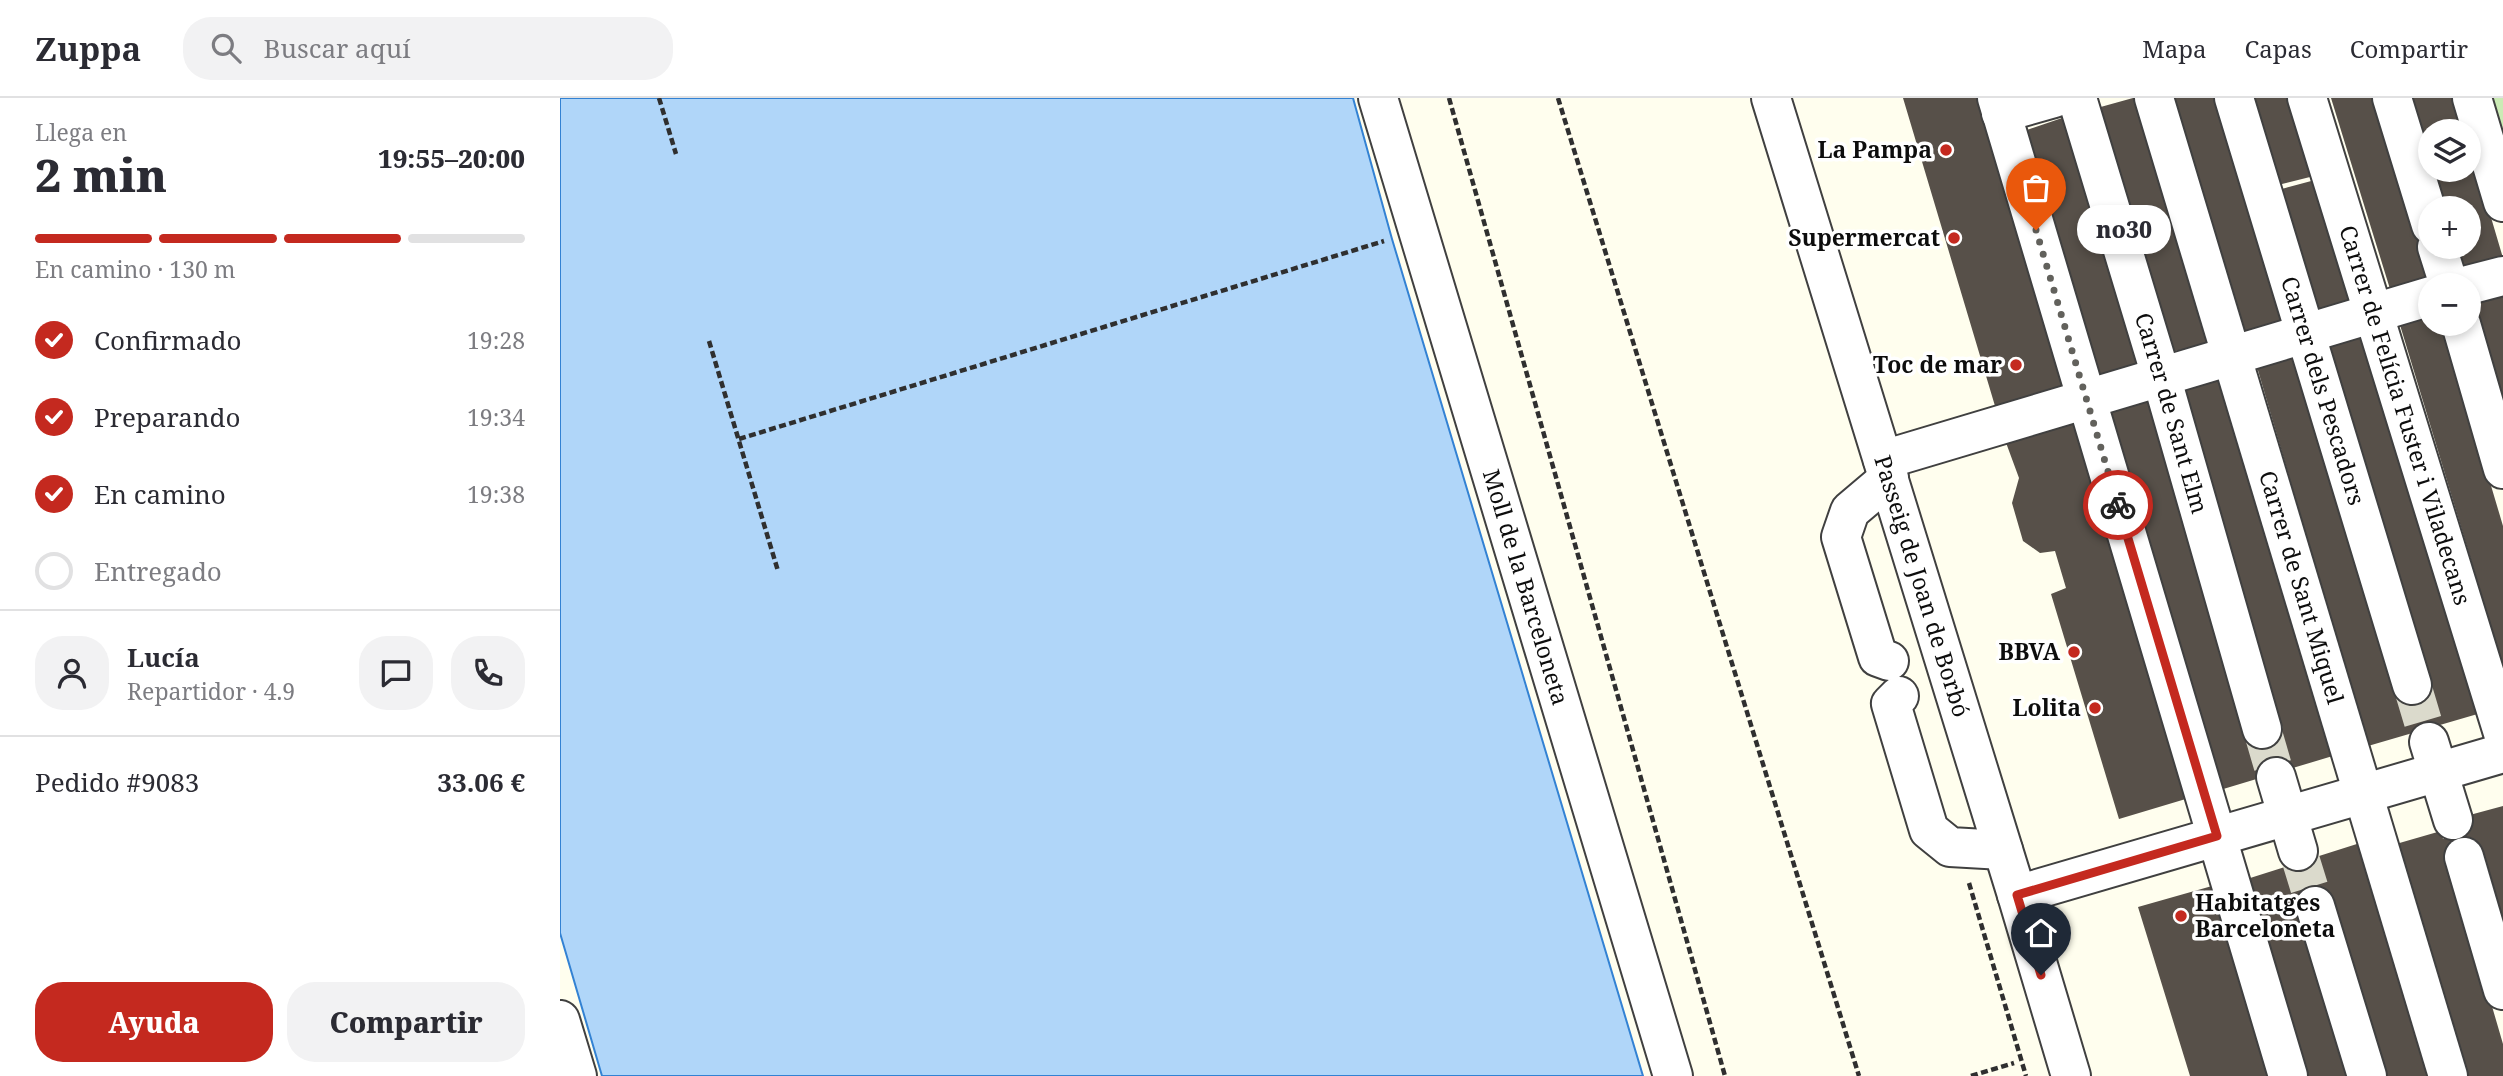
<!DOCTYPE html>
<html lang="es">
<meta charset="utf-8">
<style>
:root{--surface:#fff;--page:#f2f2f3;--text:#2b2b33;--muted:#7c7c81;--line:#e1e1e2;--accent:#c4291f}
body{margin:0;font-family:"Noto Serif",serif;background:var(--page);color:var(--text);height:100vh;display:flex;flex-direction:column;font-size:26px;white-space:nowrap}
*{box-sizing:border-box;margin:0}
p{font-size:23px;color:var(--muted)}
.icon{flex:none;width:38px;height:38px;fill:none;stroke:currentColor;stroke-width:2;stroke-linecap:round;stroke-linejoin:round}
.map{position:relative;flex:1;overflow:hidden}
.panel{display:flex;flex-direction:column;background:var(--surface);width:560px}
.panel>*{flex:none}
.buttons{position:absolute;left:1858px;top:21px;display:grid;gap:14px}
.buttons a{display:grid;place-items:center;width:63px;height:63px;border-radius:50%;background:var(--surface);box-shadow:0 4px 10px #0003;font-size:35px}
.pin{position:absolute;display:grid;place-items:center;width:60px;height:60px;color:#fff;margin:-72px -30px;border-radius:50% 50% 50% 0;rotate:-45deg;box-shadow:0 0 7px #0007}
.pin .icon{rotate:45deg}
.courier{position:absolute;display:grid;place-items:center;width:70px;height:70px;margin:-35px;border:5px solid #c4291f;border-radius:50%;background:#fff;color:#222;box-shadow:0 2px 9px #0007}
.bubble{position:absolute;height:49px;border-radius:24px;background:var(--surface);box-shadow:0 4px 10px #0003;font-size:23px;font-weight:800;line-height:49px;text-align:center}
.headline em{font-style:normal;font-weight:800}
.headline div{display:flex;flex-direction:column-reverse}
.headline{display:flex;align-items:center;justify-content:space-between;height:119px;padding:0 35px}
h1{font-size:46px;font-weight:800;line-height:52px}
.bar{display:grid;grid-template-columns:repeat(4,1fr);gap:10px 7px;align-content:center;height:84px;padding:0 35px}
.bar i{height:9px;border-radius:5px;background:var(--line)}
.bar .on{background:var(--accent)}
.bar p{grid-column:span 4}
.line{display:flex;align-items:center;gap:18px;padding:0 35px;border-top:2px solid var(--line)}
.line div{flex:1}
.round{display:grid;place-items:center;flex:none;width:74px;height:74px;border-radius:28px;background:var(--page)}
ol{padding:0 35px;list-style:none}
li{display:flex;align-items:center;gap:21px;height:77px}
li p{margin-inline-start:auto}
li .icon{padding:7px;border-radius:50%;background:var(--accent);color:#fff;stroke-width:4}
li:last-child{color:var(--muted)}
li i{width:38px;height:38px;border:4px solid var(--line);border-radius:50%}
.action{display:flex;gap:14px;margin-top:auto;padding:14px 35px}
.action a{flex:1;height:80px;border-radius:28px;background:var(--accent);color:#fff;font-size:28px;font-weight:800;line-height:80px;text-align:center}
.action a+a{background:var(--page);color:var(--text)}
header{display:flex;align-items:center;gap:42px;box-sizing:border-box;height:98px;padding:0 35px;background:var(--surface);border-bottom:2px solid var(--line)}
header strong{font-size:33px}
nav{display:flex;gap:38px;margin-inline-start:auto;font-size:24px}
.search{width:490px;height:63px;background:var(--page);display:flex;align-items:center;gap:18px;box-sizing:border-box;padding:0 24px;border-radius:28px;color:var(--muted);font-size:26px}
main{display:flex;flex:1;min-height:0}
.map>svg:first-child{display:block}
.green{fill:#cbebb5}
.water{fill:#b0d6f9;stroke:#3382d3;stroke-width:2}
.building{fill:#575049}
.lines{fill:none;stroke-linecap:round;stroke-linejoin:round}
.minor-tunnel{stroke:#dbdacc;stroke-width:38;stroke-dasharray:38 19;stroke-linecap:butt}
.minor-casing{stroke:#404040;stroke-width:42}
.path{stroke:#2f2f2f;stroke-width:4.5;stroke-dasharray:7 3.5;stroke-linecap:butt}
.minor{stroke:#fff;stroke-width:38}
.done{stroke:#62615c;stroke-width:7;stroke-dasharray:0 12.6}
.route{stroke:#c4291f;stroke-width:9}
.poi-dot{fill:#c4291f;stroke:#fff;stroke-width:2.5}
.labels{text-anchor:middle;stroke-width:7;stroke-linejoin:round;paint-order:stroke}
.poi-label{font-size:23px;font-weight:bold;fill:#0d0d0d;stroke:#fff;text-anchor:end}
.street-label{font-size:23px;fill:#0d0d0d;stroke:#fff}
</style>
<header>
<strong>Zuppa</strong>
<div class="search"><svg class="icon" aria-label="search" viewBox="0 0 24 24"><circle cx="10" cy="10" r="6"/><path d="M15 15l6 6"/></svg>Buscar aquí</div>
<nav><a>Mapa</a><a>Capas</a><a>Compartir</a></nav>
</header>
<main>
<section class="panel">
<div class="headline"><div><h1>2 min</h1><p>Llega en</p></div><em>19:55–20:00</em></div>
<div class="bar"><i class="on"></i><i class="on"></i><i class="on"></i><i></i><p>En camino · 130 m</p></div>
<ol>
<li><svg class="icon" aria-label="check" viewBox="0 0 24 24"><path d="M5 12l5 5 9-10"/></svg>Confirmado<p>19:28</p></li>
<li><svg class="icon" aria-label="check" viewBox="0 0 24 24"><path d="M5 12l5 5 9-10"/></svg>Preparando<p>19:34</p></li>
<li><svg class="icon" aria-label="check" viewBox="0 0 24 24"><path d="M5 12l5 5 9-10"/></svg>En camino<p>19:38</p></li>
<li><i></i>Entregado</li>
</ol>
<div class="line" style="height:126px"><a class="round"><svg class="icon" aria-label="person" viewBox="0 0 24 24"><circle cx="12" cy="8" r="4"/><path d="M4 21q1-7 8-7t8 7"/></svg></a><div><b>Lucía</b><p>Repartidor · 4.9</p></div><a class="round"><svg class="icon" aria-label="chat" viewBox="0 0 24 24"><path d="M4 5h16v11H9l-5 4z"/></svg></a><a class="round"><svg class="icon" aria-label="phone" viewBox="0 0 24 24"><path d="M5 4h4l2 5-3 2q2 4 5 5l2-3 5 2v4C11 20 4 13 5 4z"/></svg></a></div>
<div class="line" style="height:91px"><div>Pedido #9083</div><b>33.06 €</b></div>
<div class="action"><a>Ayuda</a><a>Compartir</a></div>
</section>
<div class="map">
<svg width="1943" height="978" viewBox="0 0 1943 978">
<rect width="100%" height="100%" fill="#fffeee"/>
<!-- green -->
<path class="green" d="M1930,0h13v38z"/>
<!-- water -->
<path class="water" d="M0,0h793l39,141 251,837h-1041l-42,-143z"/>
<!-- building -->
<path class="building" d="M1343,0h77l86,286 -71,22z
M1573,0h6l70,245 -38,9 -74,-244z
M1611,0h46l67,224 -42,12z
M1694,0h35l25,78 -36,9z
M1771,0h45l56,180 -42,11z
M1851,0h46l10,33h-36v32z
M1505,19l73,247 -41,11 -73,-244z
M1909,45l34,115 -42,11 -7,-22h15v-39h-26l-11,-38h37z
M1755,82l40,123 -41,10 -36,-123z
M1943,197v108h-1l-29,-99z
M1871,218v8h12l60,202v140l-103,-341z
M1807,237l114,378 -113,33 -111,-379z
M1661,278l115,379 -116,35 -112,-380 40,-12 102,340 33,-9 -103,-341z
M1514,322l115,378 -70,21 -68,-225 15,-6 -11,-37 -15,2 -17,-12 -11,-38 7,-25 -14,-38z
M1943,708v132l-54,-79 54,185v32h-37l-70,-232 45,-13 2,8 27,-10 -4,-13z
M1800,745l70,233h-125l-58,-197z
M1652,788l57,190h-79l-39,-127 -13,-42z"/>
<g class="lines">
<!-- minor-tunnel -->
<path class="minor-tunnel" d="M1852,587l17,57
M1702,631l14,48
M1738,753l17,55"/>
<!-- minor casing -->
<g class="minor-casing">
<g id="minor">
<path id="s1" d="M818,0l295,978"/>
<path id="s2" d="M1211,0l246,797 54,181"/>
<path d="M1437,0l291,978"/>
<path id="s3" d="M1517,0l84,278 101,353"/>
<path id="s4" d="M1594,0l294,978"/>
<path id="s5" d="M1674,0l178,587"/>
<path id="s6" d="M1747,0l196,635"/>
<path d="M1832,0l39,127"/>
<path d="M1912,0l31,104"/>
<path d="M1441,15l53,-15"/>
<path d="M1877,149l12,38"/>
<path d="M1908,187l35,-9"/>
<path d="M1901,226l42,145"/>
<path d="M1323,362l548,-164"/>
<path d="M1329,380l-39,33 -9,26 37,120 11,4"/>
<path d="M1339,598l-8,8 38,126 21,17 53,3"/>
<path d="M1869,644l24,78"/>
<path d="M1716,679l22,74"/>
<path d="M1904,759l39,133"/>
<path d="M1457,797l486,-142"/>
<path d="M1755,808l52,170"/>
<path d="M0,922l17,56"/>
</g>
</g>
<!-- path -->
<path class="path" d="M99,0l17,56
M889,0l276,978
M998,0l301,978
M149,243l69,230
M179,341l645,-198
M1409,785l57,193
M1411,978l43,-13"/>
<!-- minor -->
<use href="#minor" class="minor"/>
</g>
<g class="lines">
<!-- done -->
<path class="done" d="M1476,132l82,275"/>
<!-- route -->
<path class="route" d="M1481,877l-24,-80 200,-59 -99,-331"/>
</g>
<!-- markers -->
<g class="poi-dot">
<circle cx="1386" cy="52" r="7"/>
<circle cx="1394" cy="140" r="7"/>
<circle cx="1456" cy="267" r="7"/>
<circle cx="1514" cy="554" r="7"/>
<circle cx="1535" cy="610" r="7"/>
<circle cx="1621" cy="818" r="7"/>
</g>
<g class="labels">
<!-- poi labels -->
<g class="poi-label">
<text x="1372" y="60">La Pampa</text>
<text x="1380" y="148">Supermercat</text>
<text x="1442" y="275">Toc de mar</text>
<text x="1500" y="562">BBVA</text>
<text x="1521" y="618">Lolita</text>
<text x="1635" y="813" text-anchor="start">Habitatges<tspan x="1635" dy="26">Barceloneta</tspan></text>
</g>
<!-- street labels -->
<g class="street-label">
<text dy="8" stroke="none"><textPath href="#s5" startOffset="306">Carrer dels Pescadors</textPath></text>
<text dy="8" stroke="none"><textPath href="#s3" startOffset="329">Carrer de Sant Elm</textPath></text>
<text dy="8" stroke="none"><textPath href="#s6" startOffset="332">Carrer de Felícia Fuster i Viladecans</textPath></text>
<text dy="8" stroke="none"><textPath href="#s1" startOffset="511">Moll de la Barceloneta</textPath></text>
<text dy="8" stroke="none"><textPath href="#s2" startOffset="511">Passeig de Joan de Borbó</textPath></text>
<text dy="8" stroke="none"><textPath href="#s4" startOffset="511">Carrer de Sant Miquel</textPath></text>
</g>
</g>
</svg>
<div class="buttons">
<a><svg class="icon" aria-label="layers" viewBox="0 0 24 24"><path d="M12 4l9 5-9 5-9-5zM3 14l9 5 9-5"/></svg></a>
<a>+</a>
<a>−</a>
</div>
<div class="pin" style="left:1476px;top:132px;background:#ea580c"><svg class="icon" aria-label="bag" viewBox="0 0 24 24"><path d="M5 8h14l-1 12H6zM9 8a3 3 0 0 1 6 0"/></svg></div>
<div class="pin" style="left:1481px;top:877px;background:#1f2937"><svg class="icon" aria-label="home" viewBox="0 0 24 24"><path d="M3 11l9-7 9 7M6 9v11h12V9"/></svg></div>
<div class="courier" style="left:1558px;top:407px"><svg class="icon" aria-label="bike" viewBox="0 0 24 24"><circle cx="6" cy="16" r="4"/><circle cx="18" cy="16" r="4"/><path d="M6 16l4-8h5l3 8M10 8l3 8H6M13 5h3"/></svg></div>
<div class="bubble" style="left:1517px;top:107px;width:94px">no30</div>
</div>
</main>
